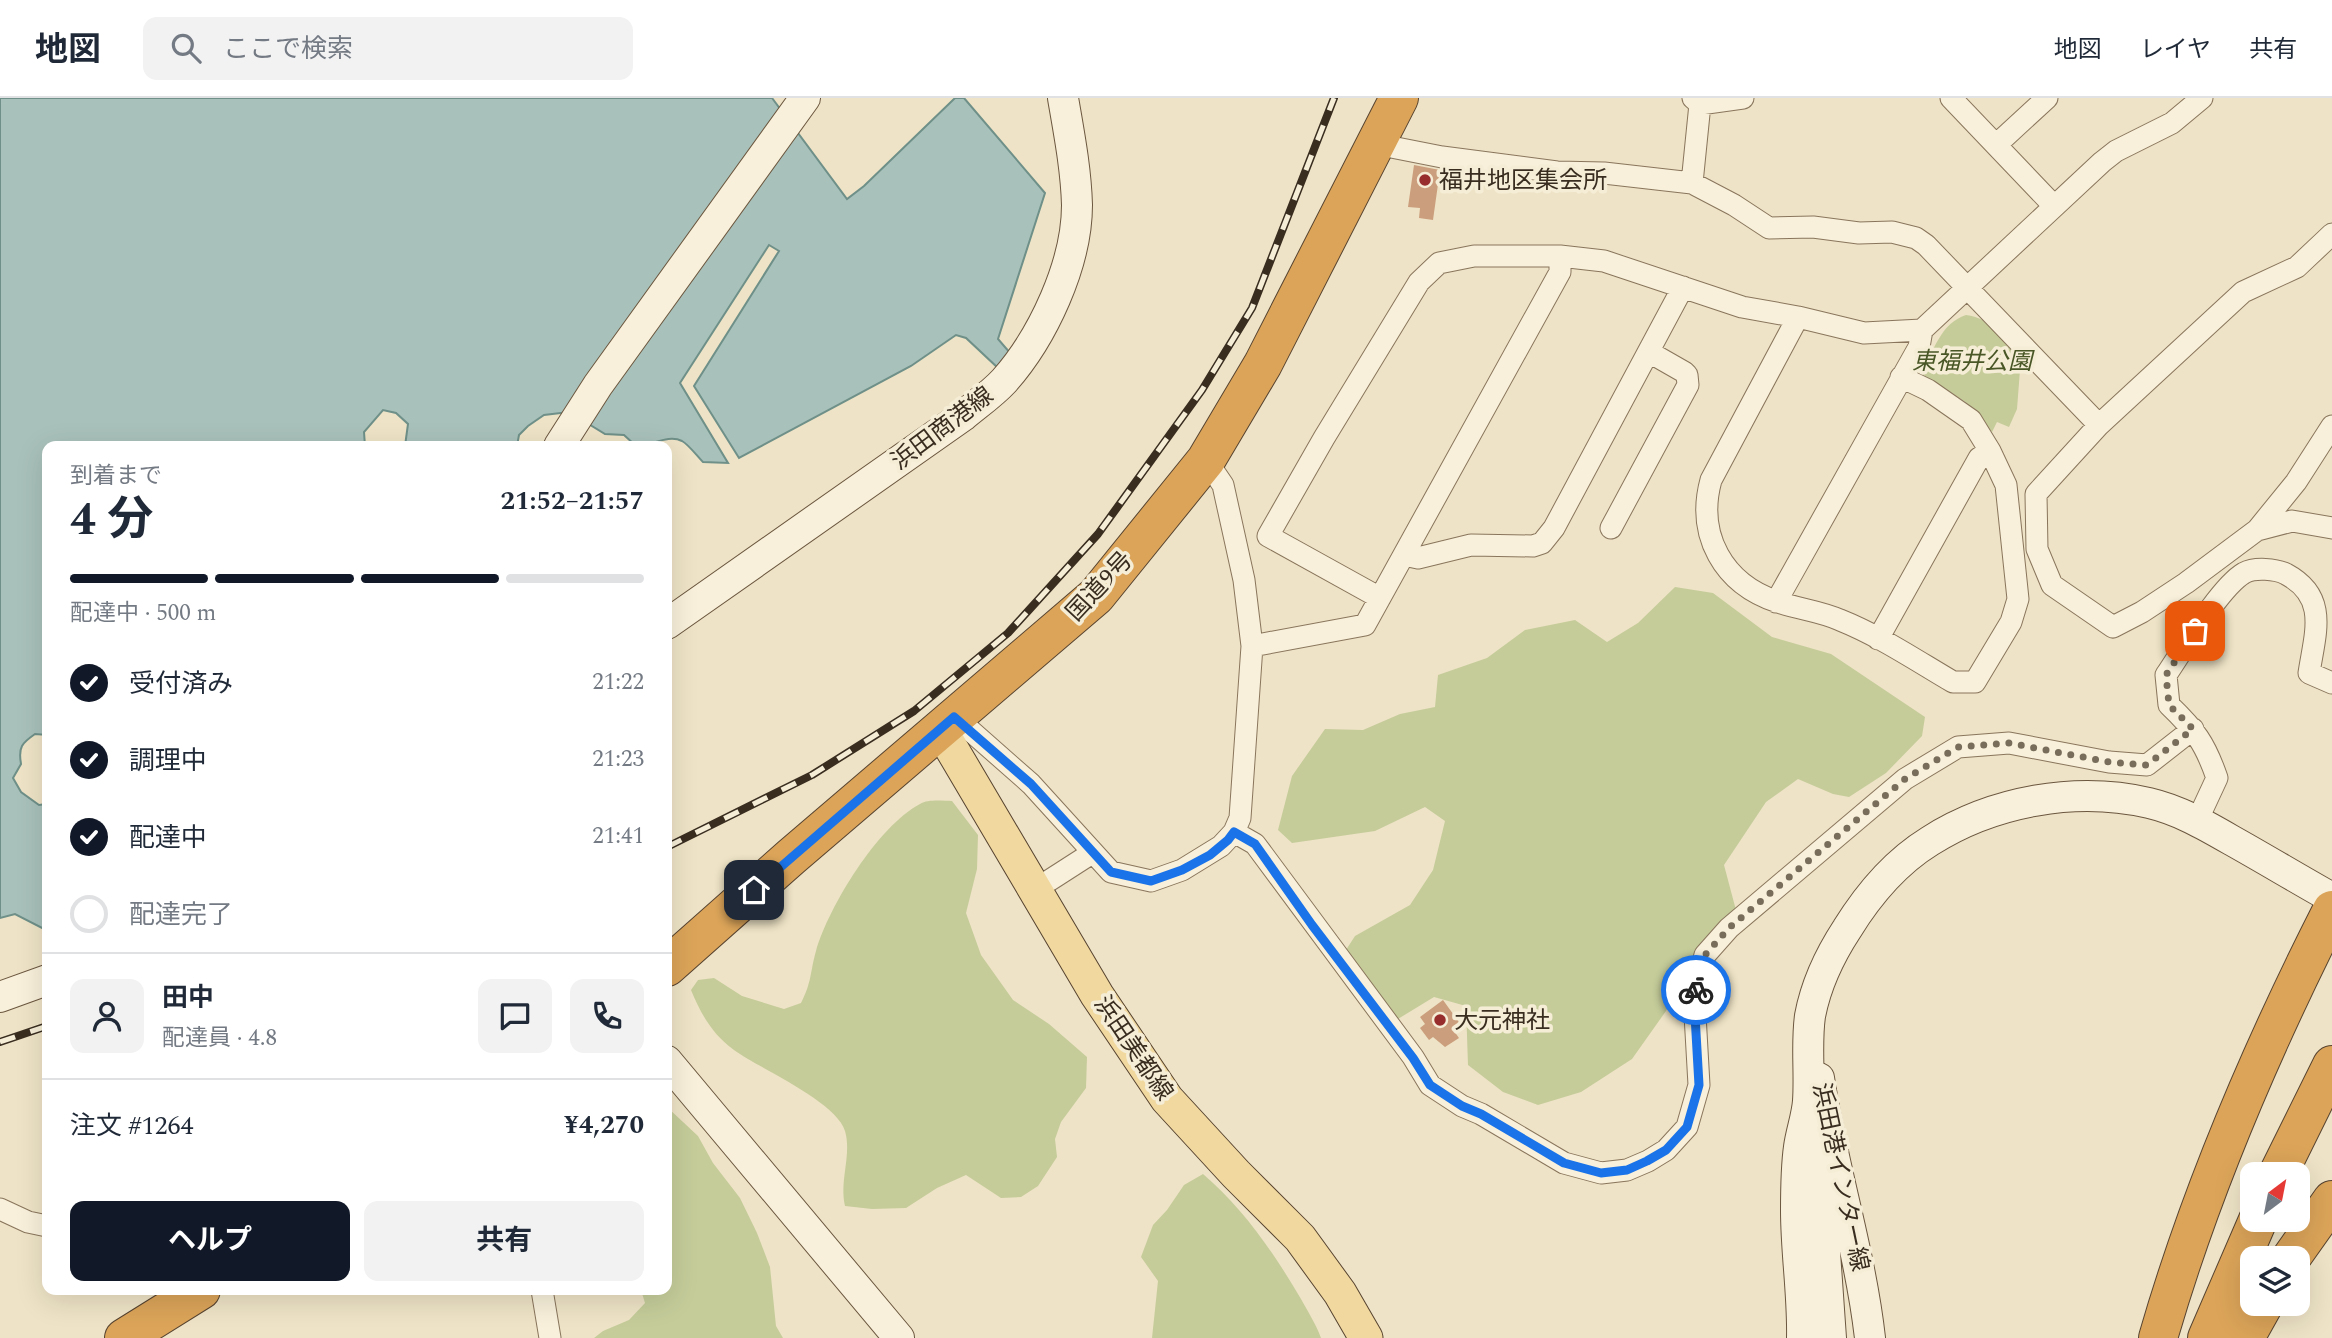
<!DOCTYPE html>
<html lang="ja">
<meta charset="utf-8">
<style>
:root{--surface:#fff;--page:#f2f2f3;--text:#1f2937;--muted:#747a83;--line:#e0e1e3;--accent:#111827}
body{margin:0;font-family:Spectral,"Noto Sans JP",serif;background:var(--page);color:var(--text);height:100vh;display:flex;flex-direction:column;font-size:26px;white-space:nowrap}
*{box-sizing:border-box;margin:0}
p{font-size:23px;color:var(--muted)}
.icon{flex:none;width:38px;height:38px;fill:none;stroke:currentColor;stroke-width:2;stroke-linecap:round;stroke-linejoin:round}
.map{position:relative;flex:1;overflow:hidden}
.drawer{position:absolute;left:42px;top:343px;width:630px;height:854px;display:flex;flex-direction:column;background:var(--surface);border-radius:14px;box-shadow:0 7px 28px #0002}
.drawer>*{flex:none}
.needle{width:46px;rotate:32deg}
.fabs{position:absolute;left:2240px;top:1064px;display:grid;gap:14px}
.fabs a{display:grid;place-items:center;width:70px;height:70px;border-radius:14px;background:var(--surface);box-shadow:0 7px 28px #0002;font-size:35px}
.pin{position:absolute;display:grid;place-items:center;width:60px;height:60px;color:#fff;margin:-30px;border-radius:14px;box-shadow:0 4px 10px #0006}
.courier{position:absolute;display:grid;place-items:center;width:70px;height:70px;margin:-35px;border:5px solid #1a73e8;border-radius:50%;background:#fff;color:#222;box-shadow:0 2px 9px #0007}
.overview em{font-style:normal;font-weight:700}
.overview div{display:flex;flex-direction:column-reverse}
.overview{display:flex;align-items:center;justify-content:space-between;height:119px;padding:0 28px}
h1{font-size:46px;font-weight:700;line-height:52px}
.bar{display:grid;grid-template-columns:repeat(4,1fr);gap:10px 7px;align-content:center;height:84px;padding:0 28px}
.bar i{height:9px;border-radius:5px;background:var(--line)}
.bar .on{background:var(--accent)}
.bar p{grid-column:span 4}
.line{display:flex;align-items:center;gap:18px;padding:0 28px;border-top:2px solid var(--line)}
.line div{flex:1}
.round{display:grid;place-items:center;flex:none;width:74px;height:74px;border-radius:14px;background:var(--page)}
ol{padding:0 28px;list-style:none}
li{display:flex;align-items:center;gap:21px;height:77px}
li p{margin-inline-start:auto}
li .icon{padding:7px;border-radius:50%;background:var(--accent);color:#fff;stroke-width:4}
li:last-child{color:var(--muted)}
li i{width:38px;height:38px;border:4px solid var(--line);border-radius:50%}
.button{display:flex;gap:14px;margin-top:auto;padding:14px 28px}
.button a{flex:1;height:80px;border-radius:14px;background:var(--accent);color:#fff;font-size:28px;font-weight:700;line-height:80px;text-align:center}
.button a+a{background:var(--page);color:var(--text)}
header{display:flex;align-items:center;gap:42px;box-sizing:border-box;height:98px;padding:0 35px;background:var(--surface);border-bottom:2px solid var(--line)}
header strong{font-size:33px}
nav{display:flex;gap:38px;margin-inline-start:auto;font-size:24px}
.search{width:490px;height:63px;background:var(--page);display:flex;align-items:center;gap:18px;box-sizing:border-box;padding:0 24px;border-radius:14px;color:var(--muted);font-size:26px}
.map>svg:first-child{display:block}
.green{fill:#c5cc9a}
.water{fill:#a8c1ba;stroke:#6e9088;stroke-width:2}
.building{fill:#cb9f7d}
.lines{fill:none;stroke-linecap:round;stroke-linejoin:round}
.street-casing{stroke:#89755c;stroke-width:23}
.secondary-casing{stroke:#6b563f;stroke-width:32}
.primary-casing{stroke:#574330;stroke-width:35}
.highway-casing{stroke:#574330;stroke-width:40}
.street{stroke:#f8f0da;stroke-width:21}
.secondary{stroke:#f8f0da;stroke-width:30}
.primary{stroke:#f0d89f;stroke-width:33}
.highway{stroke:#dba459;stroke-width:38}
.rail-casing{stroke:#392d20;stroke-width:8}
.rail{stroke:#f5edd6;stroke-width:5;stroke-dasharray:16;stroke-linecap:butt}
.done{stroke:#786d5a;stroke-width:7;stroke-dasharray:0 12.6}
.route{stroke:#1a73e8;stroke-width:9}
.poi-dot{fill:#972e2d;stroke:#f5edd6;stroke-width:2.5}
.labels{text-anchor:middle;stroke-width:7;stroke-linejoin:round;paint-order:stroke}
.poi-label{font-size:24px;fill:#392d20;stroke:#f5edd6;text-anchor:start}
.park-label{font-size:24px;font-style:italic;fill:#495626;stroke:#f5edd6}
.street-label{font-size:24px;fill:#392d20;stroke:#f5edd6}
</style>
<header>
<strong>地図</strong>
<div class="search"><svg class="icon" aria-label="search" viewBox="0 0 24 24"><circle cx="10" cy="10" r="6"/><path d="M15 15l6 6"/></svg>ここで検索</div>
<nav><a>地図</a><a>レイヤ</a><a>共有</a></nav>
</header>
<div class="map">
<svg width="2332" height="1240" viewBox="0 0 2332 1240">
<rect width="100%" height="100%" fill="#eee3c6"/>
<!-- green -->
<path class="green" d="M1966,217c26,3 39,24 55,42l-4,52 -8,18 -12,-5 -5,10 -28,-31 -42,-27c11,-23 19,-51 44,-59z
M1675,489l38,6 59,44 59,17 94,63 -3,19 -36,37 -37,24 -16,-3 -35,-15 -32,23 -42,63 13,49 -47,45 -24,52 -34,48 -51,33 -43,13 -35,-13 -35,-27 -2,-59 -32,-9 -41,25 -49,-69 11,-17 55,-31 23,-35 12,-49 -20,-14 -50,24 -83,12 -14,-13 14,-54 33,-47 38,1 37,-16 35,-7 3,-32 49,-17 38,-28 50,-10 32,22 31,-19z
M952,703l26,34 -1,34 -11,44 15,42 32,45 36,24 38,33 -1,31 -25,34 -6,17 2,18 -19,29 -17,11 -20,1 -35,-23 -29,13 -31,20 -34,1 -27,-3c-6,-25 7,-51 0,-75 -9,-30 -85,-62 -111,-81 -22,-16 -33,-36 -43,-60l7,-10 16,-2 28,18 42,13 17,-6c11,-21 9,-31 15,-52 13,-45 62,-125 104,-147 8,-5 23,-3 32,-3z
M667,1009l31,29 15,27 27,35 17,35 13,34 6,59 7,12h-189l9,-7 26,-11 16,-17 -4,-13h26z
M1203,1076c40,34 71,79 98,125 7,13 15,25 20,39h-169l6,-57 -17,-24 12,-32 14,-15 17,-25z"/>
<!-- water -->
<path class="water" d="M0,0h772l75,101 17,-13 91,-88h9l81,95 -47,146 13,15 -13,14 -32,-30 -10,-3 -45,31 -172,92 -45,-72 85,-135 -10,-6 -89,138 48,80 -25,-1c-6,-6 -14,-17 -21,-21 -14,-7 -31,5 -46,5l-12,-11 -19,-1 -36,-22 -25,3 -16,11 -9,9 -2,11h-112l3,-22 -12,-11 -13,-3 -19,22 1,14h-318v289l-12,-1c-13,9 -17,13 -14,30l-8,14 8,14 18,13 8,-1v125h-3l-29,-15 -15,4z"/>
<!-- building -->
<path class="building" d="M1414,67l26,5 -7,50 -14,-2 1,-10 -12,-1z
M1443,902l18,25 -7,6 5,7 -14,9 -12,-10 -4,3 -9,-12 5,-4 -5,-7z"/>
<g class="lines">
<!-- street casing -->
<g class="street-casing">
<path id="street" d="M1951,0l103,108
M1700,6l43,-6
M1376,46l66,13 115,15 47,1 88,10 42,22 35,23 44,-1 46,6 33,-1 24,6 10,7 173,180 144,-133 54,-25 35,-33
M1996,47l51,-47
M1692,85l8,-79 -7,-6
M1798,219l-87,163c-15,55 12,104 67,122 20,7 42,9 62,18 40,16 77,41 113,62h22l36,-60 7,-23 -12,-114 -16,-34 -19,-31 -43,-30 -27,-13
M2099,327l-63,69 1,55 15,36 61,42 29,-15 44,-29 71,-53 35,-9 40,7
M1611,430l77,-143 -1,-10 -3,-3 -35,-20
M2257,432l39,-48 36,-56
M1404,457l14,3 53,-13 62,1 9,-3 12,-15 129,-241
M1380,500l-112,-62 56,-98 95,-156 20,-19 35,-7h86l44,5 138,46 56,10 66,16 58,-3 180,-168 14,-11 56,-28 30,-25
M1776,504l143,-255 3,-17
M1878,541l101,-181 11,-7
M1252,548l113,-21 195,-353v-16
M955,619l76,67 80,88 40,9 31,-11 39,-24 13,-14 6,-14 12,-172 -8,-66 -21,-95 -17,-25
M2197,723l20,-43c-12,-35 -22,-48 -48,-73l-3,-30c17,-25 54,-88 78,-102 11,-6 32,-4 42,1 43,23 29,59 23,99l23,10
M1234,734l21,12 158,213 17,28 32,21 19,8 83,49 37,10 26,-3 21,-9 18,-11 21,-23 12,-42 -5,-88 11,-42 24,-27 176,-149 53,-32 51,-4 100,19 38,3 46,-36
M1036,791l56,-36
M0,1111l28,13 19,4
M542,1192l8,48"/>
</g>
<!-- secondary casing -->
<g class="secondary-casing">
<path id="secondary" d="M559,348l39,-61 207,-287
M667,526l296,-208c13,-11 29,-22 41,-35 39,-44 73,-117 73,-176 -1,-36 -8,-72 -14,-107
M0,899l47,-17
M667,963l232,277
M1819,980c13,88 41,172 51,260
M1815,1056l7,56 9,128
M1802,1240c1,-43 -6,-85 -6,-127 0,-21 0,-43 3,-64 2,-15 8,-31 9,-46 2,-28 -2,-57 2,-85 6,-32 20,-61 37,-87 21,-34 49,-67 83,-88 63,-40 146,-55 219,-38 30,7 56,22 82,37 34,19 67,39 101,58"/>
</g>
<!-- primary casing -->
<g class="primary-casing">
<path id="primary" d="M940,631l157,266 70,104 69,75 64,64 40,55 26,45"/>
</g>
<!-- highway casing -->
<g class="highway-casing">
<path id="highway" d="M667,869l124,-110 305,-261 110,-136 57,-96 136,-266
M2278,1076l54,-109
M2291,1160l41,-58
M124,1240l77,-48
M2158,1240c43,-149 104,-290 174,-428
M2207,1240l51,-118
M2245,1240l19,-34"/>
</g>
<!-- street -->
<use href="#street" class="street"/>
<!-- secondary -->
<use href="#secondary" class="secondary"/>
<!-- primary -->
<use href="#primary" class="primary"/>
<!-- highway -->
<use href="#highway" class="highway"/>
<!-- rail casing -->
<g class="rail-casing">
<path id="rail" d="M667,749l145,-72 102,-64 94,-78 90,-99 104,-144 50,-82 82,-210
M0,944l47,-16"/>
</g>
<!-- rail -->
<use href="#rail" class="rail"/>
</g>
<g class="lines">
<!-- done -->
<path class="done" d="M1696,892l9,-35 24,-27 176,-149 53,-32 51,-4 100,19 38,3 46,-36 -24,-24 -3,-30 29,-44"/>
<!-- route -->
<path class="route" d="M754,792l200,-173 77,67 80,88 40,9 31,-11 28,-15 18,-15 6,-8 21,12 57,81 101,133 17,27 32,21 19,8 83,49 37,10 26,-3 20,-9 19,-11 21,-23 12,-42 -5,-87 2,-8"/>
</g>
<!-- markers -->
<g class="poi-dot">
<circle cx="1425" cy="82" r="7"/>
<circle cx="1440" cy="922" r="7"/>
</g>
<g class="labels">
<!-- poi labels -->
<g class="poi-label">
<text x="1439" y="90">福井地区集会所</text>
<text x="1454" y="930">大元神社</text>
</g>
<!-- park labels -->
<g class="park-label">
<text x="1972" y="271">東福井公園</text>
</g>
<!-- street labels -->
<g class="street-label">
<text transform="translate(942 330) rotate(-37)" y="8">浜田商港線</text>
<text transform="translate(1099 488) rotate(-47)" y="8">国道9号</text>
<text transform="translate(1134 950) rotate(56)" y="8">浜田美都線</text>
<text transform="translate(1841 1079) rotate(78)" y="8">浜田港インター線</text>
</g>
</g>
</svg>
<div class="fabs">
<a><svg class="needle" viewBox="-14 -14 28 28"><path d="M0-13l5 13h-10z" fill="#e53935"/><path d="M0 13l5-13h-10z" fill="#747a83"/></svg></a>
<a><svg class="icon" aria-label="layers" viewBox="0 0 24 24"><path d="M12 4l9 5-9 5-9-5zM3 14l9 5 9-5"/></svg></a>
</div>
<div class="pin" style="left:2195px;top:533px;background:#ea580c"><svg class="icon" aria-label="bag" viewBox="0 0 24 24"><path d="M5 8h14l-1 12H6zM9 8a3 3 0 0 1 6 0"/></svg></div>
<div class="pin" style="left:754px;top:792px;background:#1f2937"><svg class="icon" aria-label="home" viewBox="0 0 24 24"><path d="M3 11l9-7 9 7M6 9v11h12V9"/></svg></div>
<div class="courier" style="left:1696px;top:892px"><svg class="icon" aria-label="bike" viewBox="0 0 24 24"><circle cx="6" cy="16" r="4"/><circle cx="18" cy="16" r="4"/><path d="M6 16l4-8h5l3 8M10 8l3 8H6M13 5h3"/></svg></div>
<section class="drawer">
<div class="overview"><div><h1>4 分</h1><p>到着まで</p></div><em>21:52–21:57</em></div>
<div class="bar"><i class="on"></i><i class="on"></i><i class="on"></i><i></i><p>配達中 · 500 m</p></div>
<ol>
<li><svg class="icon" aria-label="check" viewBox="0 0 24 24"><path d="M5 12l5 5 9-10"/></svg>受付済み<p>21:22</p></li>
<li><svg class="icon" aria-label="check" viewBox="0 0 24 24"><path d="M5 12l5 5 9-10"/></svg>調理中<p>21:23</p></li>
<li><svg class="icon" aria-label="check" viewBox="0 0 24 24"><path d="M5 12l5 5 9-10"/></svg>配達中<p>21:41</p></li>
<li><i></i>配達完了</li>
</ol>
<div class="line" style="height:126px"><a class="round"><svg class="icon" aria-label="person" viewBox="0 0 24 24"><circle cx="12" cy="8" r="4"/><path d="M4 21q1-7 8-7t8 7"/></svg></a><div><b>田中</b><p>配達員 · 4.8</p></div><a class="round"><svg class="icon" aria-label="chat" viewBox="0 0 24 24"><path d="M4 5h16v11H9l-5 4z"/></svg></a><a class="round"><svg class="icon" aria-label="phone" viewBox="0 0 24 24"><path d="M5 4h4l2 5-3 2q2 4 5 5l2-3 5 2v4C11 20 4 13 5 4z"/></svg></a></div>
<div class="line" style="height:91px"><div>注文 #1264</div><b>¥4,270</b></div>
<div class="button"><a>ヘルプ</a><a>共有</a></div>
</section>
</div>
